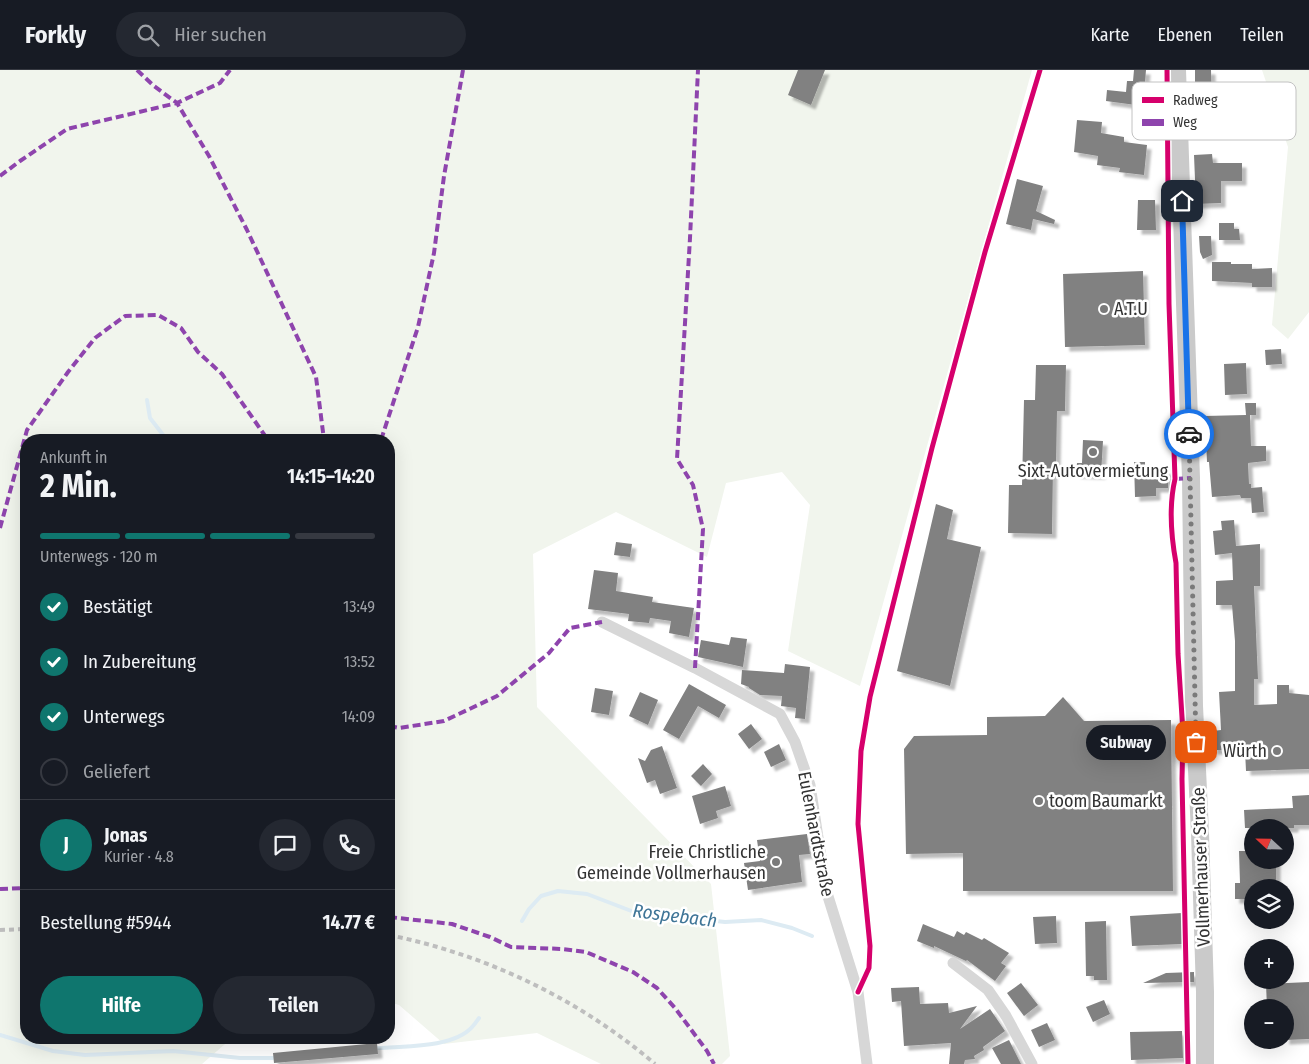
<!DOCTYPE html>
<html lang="de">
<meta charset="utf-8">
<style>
:root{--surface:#171b24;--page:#242831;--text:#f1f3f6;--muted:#9ea1a6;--line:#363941;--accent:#0f766e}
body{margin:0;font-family:"Fira Sans Condensed",sans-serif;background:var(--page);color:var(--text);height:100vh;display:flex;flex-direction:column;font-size:19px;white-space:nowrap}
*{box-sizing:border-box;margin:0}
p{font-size:16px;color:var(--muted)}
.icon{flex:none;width:28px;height:28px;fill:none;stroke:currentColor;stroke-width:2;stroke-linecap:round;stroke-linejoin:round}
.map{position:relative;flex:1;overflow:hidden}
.side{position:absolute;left:20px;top:364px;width:375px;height:610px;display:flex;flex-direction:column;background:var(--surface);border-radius:20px;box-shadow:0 5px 20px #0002}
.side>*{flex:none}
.needle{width:32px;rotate:292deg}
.controls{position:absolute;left:1244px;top:749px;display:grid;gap:10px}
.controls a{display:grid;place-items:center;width:50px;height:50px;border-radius:50%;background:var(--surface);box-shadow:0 5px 20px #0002;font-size:25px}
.pin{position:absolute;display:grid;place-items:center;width:42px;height:42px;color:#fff;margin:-21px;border-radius:10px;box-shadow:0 2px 8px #0006}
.courier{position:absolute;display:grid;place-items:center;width:50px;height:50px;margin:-25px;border:4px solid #1a73e8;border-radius:50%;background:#fff;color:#222;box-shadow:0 1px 6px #0007}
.bubble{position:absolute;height:35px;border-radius:18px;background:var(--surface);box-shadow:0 5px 20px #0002;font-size:16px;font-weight:700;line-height:35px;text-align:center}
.head em{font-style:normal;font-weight:700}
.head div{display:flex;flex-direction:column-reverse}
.head{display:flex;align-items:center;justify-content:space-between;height:85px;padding:0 20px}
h1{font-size:32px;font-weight:700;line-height:38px}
.bar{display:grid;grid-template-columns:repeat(4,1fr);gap:8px 5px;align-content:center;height:60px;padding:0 20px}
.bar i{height:6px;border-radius:4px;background:var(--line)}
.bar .current{background:var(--accent)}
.bar p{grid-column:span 4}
.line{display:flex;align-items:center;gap:12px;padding:0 20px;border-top:1px solid var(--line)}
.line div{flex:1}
.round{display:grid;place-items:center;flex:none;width:52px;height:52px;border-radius:26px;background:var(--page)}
ol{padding:0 20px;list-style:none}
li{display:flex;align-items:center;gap:15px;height:55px}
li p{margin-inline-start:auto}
li .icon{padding:5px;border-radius:50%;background:var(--accent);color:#fff;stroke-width:4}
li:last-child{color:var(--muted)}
li i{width:28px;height:28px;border:2px solid var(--line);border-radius:50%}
.primary-button{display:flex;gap:10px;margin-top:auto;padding:10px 20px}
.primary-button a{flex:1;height:58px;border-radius:30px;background:var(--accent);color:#fff;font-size:20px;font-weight:700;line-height:58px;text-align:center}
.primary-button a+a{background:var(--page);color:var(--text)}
header{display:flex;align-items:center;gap:30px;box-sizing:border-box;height:70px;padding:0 25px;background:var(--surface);border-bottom:1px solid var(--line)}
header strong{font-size:24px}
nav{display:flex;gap:28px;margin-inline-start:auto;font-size:18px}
.search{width:350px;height:45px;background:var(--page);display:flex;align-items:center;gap:12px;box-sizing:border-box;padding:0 18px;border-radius:28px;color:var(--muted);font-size:19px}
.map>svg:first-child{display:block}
.green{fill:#f1f5ed}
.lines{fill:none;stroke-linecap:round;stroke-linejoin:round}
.stream{stroke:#ddebf3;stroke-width:4}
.building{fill:#818181;filter:url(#shadow)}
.street{stroke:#d7d7d7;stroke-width:11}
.primary{stroke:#cacaca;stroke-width:18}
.rail{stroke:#bebebe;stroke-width:4;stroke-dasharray:5 4;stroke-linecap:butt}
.quiet{stroke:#8e44ad;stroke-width:4;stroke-dasharray:8 4;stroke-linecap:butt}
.cycleway-casing{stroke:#fff;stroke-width:8}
.cycleway{stroke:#d6006c;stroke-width:5}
.done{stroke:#7a7a7a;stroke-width:5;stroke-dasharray:0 9}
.route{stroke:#1a73e8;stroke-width:6}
.poi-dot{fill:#7a7a7a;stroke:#fff;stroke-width:2}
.labels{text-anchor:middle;stroke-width:5;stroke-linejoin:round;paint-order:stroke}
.poi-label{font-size:18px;fill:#333;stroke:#fff;text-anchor:start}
.street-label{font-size:18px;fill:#333;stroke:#fff}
.water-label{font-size:19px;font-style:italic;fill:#3f7597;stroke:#fff}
.key{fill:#fff;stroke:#c2c2c2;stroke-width:1}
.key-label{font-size:14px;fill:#333}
</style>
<header>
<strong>Forkly</strong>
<div class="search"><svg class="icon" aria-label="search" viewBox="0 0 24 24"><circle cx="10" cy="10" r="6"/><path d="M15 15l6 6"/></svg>Hier suchen</div>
<nav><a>Karte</a><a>Ebenen</a><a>Teilen</a></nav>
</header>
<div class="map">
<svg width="1309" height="994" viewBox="0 0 1309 994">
<defs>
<filter id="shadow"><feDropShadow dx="4.5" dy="4.5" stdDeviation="1" flood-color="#0004"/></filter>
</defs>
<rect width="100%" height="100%" fill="#fff"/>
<!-- green -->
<path class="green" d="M0,0h1032l-172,616 -72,-35 22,-146 -28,-33 -56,11 -19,74 -91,-45 -83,42 4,153 174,177 19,172 -8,8h-121l-64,-31 -93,11 -45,-39 -10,-3v-562h-363v598h206l-30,26h-202z
M1262,0h47v242l-21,27 -16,-14 16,-178z"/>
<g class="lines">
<!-- stream -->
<path class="stream" d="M147,330l3,18 17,22
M522,851l7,-12 12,-13 17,-5 29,3 47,18 91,10 36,-2 31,8 20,8
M0,965l53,16 32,4 88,-4 67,7h33
M378,978c24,-1 72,-1 91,-18 4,-3 7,-8 10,-12"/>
</g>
<!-- building -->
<path class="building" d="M798,0h27l-14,35 -23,-10z
M1134,0h12l-3,36 -37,-5 1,-11 19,2 1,-11h6z
M1195,0h16l1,34h5v24h-17v-43h-5z
M1077,50l25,2 -1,11 23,4v5l23,3 -3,30 -25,-3 1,-4 -23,-3 1,-9 -24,-4z
M1212,84l1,9h29v18h-21v22l-25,1 -2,-49z
M1017,109l26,7 -7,25 19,9 -1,4 -21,-5 -2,11 -25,-6z
M1138,130h17l1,30h-19z
M1219,153h15v6h5l1,11h-21z
M1199,166h12l1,19 -9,4 -3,-7z
M1212,192h19v2h21v5l20,-1v19h-20v-4l-40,-2z
M1143,201l2,74 -80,2 -2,-73z
M1281,279l1,15 -16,1 -1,-15z
M1246,293l1,31 -22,1 -1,-31z
M1036,295h30l-1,46h-8l-1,56h-3l-1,67 -44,-1 1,-48h13l2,-85h11z
M1245,333h11v12h-6l1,31h15v15l-18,2 1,21h2v4l11,-1 2,25 -12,1 -1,-15h-10l-1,-3 -28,2 -3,-35h-2l-2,-46 41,-1z
M1083,370l20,1 -2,34 -25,-1 1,-11h5z
M1134,392h11v9l23,-1v18h-12v8l-21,1z
M936,434l17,6 -6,29 34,8 -31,139 -53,-15z
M1234,450l2,26 24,-2v42h-6l4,93h-4v26l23,-1v-19h12v8l20,2v74l-63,2 -1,-21h-32v-19l8,-1 -2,-38 16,-1v-50l-3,-36h-16v-24l17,-1 -1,-27 -17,2 -2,-24 9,-1 -1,-9z
M616,472l16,2 -2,13 -16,-2z
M594,500l24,3 -2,18 37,6 -1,5 42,6 -5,29 -20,-4 2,-12 -21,-3 -1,5 -21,-2 1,-7 -41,-5z
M731,567l16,2 -4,28 -45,-10 3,-17 28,5z
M785,594l25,3 -5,52 -10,-1 1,-10 -15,-2 1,-10 -22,-1 -11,-7v-1l-8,-3 1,-14 42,3z
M689,614l37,21 -7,13 -21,-12 -19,33 -16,-9z
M595,618l18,3 -4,24 -18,-3z
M640,622l18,8 -10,25 -19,-9z
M1063,627l21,24 87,-1 2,171h-210v-38l-57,1 -2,-105 10,-13 73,-1v-18l58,-1z
M751,654l11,15 -13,10 -11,-15z
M779,674l7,16 -15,7 -7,-15z
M662,676l15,42 -17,6 -5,-14 -8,3 -9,-25 7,3 6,-11z
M703,694l9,10 -11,12 -10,-10z
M725,716l6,20 -15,5 2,7 -18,6 -8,-28z
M1309,725v30h-15v3h-49l-1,-18 49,-2 -1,-12z
M807,764l3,20 -11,1 3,27 -54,8 -4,-27 16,-2 -3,-21z
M1239,781h13v9h24v28h-24v11h-17v-16h5z
M1182,843l1,31 -51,2 -2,-30z
M1056,846l1,27 -22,1 -2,-27z
M1106,851l1,59h-13v-4h-8l-1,-54z
M923,854l31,13 3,-6 7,4 2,-3 16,8 2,-2 25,15 -8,10 5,3 -11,15 -28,-21 -1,1 -32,-15v2l-17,-7z
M1194,902v10l-51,1 23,-10z
M1309,912v57l-24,1v-32h-18l-1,-24z
M1021,913l17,22 -14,11 -17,-23z
M919,917l1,17 28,-1 1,10 28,-7 -17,23 30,-20 15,22 -22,16 1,3 -10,6 1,3 -10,1 -1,4h-15l2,-21 -47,3 -3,-45 -9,1 -1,-14z
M1104,930l6,14 -17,8 -7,-15z
M1047,953l8,17 -16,7 -8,-17z
M1182,961l1,27 -52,2 -1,-28z
M1009,970l12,24h-20l-9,-16z
M377,973l1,11 -104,9 -1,-10z"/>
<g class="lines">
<!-- street -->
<path class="street" d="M602,552l93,46 85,46 15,28 15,43 16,105 32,102 9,72
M953,893l35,27 18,26 26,48"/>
<!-- primary -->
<path class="primary" d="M1177,0l14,408 3,228 6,127 5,159v72"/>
<!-- rail -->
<path class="rail" d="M0,860l26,-1
M389,865c98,20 190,64 266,129"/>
<!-- quiet -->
<path class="quiet" d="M137,0l17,16 23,17 32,53 38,74 69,147 8,63
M0,106l20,-15 47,-32 110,-26 43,-20 10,-13
M381,370l37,-113 16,-74 10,-77 19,-106
M1175,409l16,-1
M0,458l27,-98 41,-58 27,-34 30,-22 33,-1 23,13 17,24 24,22 46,66
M695,598l8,-139 -10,-44 -16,-26 13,-221 8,-168
M389,656l10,2 45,-7 53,-25 52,-43 21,-25 32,-6
M0,819l26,-1
M389,847l63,7 38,13 21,10 51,2 24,3 47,20 24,16 18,20 32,43 7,13"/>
<!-- cycleway casing -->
<g class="cycleway-casing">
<path id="cycleway" d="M1167,0l2,234 6,175c-6,26 -4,57 1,84l2,91 5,79 -1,46 6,285
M858,922l11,-24 1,-22 -12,-122 3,-73 9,-54 62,-249 53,-196 55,-182"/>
</g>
<!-- cycleway -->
<use href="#cycleway" class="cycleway"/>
</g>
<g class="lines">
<!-- done -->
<path class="done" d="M1189,364l7,308"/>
<!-- route -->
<path class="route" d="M1182,131l7,233"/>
</g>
<!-- markers -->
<g class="poi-dot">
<circle cx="1104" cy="239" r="5"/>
<circle cx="1093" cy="382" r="5"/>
<circle cx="1277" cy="681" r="5"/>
<circle cx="1039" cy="731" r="5"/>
<circle cx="776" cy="792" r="5"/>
</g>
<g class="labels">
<!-- poi labels -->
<g class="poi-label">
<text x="1114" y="245">A.T.U</text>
<text x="1093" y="407" text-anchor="middle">Sixt-Autovermietung</text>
<text x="1267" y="687" text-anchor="end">Würth</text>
<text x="1049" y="737">toom Baumarkt</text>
<text x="766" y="788" text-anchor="end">Freie Christliche<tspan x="766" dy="21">Gemeinde Vollmerhausen</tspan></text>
</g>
<!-- street labels -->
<g class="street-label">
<text transform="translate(816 764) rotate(79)" y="6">Eulenhardtstraße</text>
<text transform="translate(1201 797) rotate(-92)" y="6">Vollmerhauser Straße</text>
</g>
<!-- water labels -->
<g class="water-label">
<text transform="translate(675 845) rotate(7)" y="7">Rospebach</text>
</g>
</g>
<!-- legend -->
<rect x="1132" y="12" width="164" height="58" rx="8" class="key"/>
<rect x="1142" y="27" width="22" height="6" fill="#d6006c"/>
<rect x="1142" y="49" width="22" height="7" fill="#8e44ad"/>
<g class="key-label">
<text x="1173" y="35">Radweg</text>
<text x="1173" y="57">Weg</text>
</g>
</svg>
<div class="controls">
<a><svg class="needle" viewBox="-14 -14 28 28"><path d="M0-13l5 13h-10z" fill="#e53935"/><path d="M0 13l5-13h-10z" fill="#9ea1a6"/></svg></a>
<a><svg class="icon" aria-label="layers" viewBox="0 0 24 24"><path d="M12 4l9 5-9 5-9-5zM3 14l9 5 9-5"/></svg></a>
<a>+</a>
<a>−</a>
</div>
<div class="pin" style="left:1196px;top:672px;background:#ea580c"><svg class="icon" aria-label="bag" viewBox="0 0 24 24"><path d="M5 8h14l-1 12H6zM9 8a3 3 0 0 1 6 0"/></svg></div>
<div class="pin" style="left:1182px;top:131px;background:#1f2937"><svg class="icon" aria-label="home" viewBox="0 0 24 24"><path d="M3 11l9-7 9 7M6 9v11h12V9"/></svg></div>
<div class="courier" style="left:1189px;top:364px"><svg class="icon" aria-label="car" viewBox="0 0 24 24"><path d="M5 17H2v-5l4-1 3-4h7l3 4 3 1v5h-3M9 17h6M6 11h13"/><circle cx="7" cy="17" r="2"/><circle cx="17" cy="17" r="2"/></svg></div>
<div class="bubble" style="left:1086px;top:655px;width:80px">Subway</div>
<section class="side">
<div class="head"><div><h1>2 Min.</h1><p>Ankunft in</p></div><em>14:15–14:20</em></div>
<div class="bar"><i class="current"></i><i class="current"></i><i class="current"></i><i></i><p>Unterwegs · 120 m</p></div>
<ol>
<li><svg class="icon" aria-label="check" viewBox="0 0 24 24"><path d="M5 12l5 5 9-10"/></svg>Bestätigt<p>13:49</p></li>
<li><svg class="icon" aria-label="check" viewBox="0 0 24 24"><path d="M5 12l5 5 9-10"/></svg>In Zubereitung<p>13:52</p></li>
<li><svg class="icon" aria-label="check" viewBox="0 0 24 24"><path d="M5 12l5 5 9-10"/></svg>Unterwegs<p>14:09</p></li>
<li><i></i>Geliefert</li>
</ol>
<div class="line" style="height:90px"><b class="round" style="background:var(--accent);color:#fff">J</b><div><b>Jonas</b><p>Kurier · 4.8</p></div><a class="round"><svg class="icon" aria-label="chat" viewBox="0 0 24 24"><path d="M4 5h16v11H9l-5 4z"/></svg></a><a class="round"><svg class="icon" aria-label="phone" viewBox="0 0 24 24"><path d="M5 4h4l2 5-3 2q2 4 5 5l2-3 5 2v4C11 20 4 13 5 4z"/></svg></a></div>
<div class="line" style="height:65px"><div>Bestellung #5944</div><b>14.77 €</b></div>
<div class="primary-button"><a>Hilfe</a><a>Teilen</a></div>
</section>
</div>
